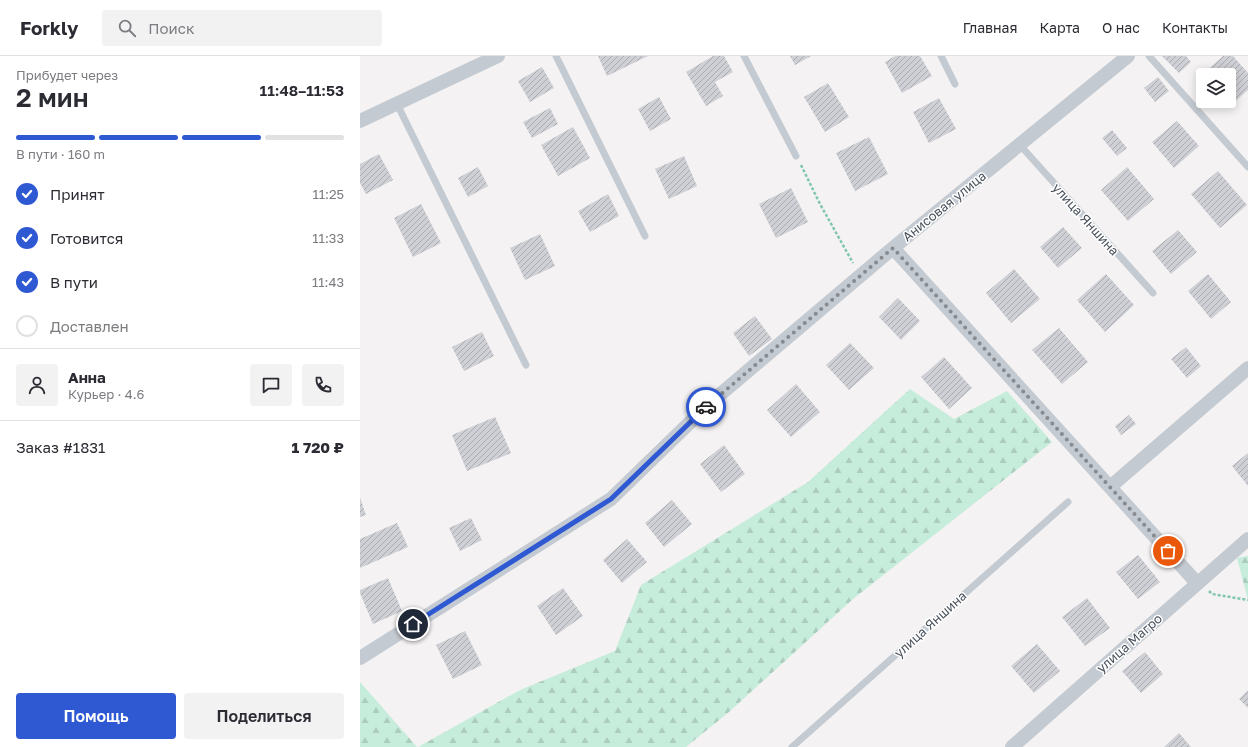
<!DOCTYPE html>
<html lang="ru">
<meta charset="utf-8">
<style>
:root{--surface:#fff;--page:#f2f2f3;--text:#2b2b33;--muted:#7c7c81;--line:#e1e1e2;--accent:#2e59d2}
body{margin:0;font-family:"Golos Text",sans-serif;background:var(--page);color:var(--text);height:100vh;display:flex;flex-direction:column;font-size:15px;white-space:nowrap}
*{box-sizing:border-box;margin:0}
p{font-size:13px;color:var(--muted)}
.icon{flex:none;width:22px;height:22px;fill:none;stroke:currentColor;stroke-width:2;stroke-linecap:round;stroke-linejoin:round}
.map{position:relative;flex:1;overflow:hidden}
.side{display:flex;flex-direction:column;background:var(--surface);width:360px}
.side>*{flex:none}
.tools{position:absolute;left:836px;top:12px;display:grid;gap:8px}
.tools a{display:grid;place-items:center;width:40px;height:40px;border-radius:4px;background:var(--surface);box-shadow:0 2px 10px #0003;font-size:20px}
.pin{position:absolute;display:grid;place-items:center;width:34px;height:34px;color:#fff;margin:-17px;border:2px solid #fff;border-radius:50%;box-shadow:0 1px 4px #0007}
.courier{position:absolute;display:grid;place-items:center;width:40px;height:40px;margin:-20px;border:3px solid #2e59d2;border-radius:50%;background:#fff;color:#222;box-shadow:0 1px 5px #0007}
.summary em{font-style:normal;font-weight:600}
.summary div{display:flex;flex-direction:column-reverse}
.summary{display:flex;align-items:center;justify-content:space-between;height:68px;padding:0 16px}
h1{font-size:26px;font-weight:600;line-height:30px}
.bar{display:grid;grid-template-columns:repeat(4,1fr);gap:6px 4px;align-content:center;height:48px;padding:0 16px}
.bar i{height:5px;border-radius:3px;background:var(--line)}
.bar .active{background:var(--accent)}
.bar p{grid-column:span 4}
.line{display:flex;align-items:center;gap:10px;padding:0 16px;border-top:1px solid var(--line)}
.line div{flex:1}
.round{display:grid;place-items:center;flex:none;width:42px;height:42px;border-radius:4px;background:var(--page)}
ol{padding:0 16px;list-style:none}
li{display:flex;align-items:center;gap:12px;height:44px}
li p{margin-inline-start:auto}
li .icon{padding:4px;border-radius:50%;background:var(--accent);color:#fff;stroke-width:4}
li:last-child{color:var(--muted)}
li i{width:22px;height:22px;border:2px solid var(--line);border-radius:50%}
.primary-button{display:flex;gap:8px;margin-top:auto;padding:8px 16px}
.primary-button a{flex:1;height:46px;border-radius:4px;background:var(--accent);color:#fff;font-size:16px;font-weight:600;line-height:46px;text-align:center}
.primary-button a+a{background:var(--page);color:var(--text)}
header{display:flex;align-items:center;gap:24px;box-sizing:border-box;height:56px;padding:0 20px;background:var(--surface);border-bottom:1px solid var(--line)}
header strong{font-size:19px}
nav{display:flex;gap:22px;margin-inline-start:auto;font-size:14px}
.search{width:280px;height:36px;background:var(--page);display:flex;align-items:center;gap:10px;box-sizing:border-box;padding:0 14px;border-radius:4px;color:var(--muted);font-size:15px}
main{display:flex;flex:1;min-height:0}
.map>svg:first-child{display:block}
.forest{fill:url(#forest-firs)}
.building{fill:url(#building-hatch)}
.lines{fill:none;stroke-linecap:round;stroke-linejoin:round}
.path{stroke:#81c6b0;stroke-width:2.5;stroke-dasharray:3 2;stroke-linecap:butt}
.lane{stroke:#c4cad1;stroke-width:7}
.street{stroke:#c4cad1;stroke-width:14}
.done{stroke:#868a91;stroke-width:4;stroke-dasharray:0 7.2}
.route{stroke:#2e59d2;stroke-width:5}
.labels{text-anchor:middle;stroke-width:3;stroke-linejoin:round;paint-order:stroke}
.street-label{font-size:13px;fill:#4b525d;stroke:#fff}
</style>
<header>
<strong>Forkly</strong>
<div class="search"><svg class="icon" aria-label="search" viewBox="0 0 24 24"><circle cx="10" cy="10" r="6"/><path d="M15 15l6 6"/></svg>Поиск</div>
<nav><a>Главная</a><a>Карта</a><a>О нас</a><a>Контакты</a></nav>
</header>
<main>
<section class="side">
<div class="summary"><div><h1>2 мин</h1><p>Прибудет через</p></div><em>11:48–11:53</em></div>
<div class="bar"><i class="active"></i><i class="active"></i><i class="active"></i><i></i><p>В пути · 160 m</p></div>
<ol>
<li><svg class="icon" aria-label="check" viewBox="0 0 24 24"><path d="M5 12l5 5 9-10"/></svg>Принят<p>11:25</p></li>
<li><svg class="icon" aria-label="check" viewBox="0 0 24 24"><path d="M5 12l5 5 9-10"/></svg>Готовится<p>11:33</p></li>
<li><svg class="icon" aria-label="check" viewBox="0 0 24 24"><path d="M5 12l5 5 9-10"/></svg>В пути<p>11:43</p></li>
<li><i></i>Доставлен</li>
</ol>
<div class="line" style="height:72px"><a class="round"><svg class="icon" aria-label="person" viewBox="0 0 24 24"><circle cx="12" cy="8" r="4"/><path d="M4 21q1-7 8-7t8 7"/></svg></a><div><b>Анна</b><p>Курьер · 4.6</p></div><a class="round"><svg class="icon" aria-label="chat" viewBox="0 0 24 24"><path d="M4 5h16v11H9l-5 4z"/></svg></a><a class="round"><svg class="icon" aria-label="phone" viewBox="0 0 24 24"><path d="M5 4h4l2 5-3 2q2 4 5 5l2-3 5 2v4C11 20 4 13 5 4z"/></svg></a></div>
<div class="line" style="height:52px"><div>Заказ #1831</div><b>1 720 ₽</b></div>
<div class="primary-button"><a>Помощь</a><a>Поделиться</a></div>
</section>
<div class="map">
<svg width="888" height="691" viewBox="0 0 888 691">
<defs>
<pattern id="forest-firs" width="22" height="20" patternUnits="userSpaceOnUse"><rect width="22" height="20" fill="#c6ecdb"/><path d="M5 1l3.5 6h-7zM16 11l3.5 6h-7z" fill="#acccbe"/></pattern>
<pattern id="building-hatch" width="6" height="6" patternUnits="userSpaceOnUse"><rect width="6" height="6" fill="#cfd0d5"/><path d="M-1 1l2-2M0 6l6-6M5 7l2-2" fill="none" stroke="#aaabb0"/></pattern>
</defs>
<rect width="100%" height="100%" fill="#f4f2f2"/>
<!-- forest -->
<path class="forest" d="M550,333l44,30 53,-28 45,51 -199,157 -124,113 -43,35h-268l102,-57 95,-39 26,-66 167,-103z
M888,500v44l-11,-42z
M0,626l57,65h-57z"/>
<!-- building -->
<path class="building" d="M238,0h50l-41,20z
M353,0h11l9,16 -18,10 8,14 -17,10 -20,-34z
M430,0h21l-16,9z
M535,0h25l12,20 -30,17 -17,-31z
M802,0h24l5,6 -12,11z
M863,0h10l15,17v17l-16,14 -3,-3v-26h-24l-1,-2z
M182,11l12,21 -24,14 -12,-21z
M798,21l11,14 -14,11 -11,-14z
M468,27l21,34 -24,15 -21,-35z
M299,41l12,22 -21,12 -12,-22z
M579,42l17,31 -27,14 -16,-31z
M190,52l8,16 -26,14 -9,-16z
M817,65l22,25 -25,22 -22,-26z
M213,71l17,31 -32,18 -17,-31z
M752,74l15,18 -10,8 -15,-18z
M509,81l19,37 -33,17 -19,-38z
M19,98l14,26 -27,14 -6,-11v-19z
M324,100l13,30 -28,13 -14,-30z
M118,111l10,19 -20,11 -10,-19z
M767,111l27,32 -26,22 -27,-31z
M858,115l29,34 -27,23 -29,-34z
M431,132l17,34 -32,16 -17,-34z
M248,138l11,22 -29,16 -12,-21z
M61,148l20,39 -28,14 -19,-39z
M703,171l19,21 -24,20 -18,-21z
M818,174l19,22 -26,22 -19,-23z
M180,178l15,32 -30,14 -15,-32z
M654,213l26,30 -29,24 -25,-30z
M746,218l28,31 -29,27 -28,-32z
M848,218l23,28 -20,17 -23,-28z
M538,242l22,23 -19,19 -22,-23z
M395,260l17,23 -23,17 -16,-23z
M699,272l29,34 -26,22 -30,-34z
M122,276l12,24 -30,15 -12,-24z
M490,287l24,25 -25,22 -23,-25z
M826,291l15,19 -14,12 -16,-19z
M584,301l28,31 -23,21 -28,-32z
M436,328l24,28 -29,25 -24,-27z
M769,359l7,9 -15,11 -6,-9z
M135,361l16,36 -44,18 -15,-36z
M364,389l21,29 -24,18 -21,-28z
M888,397v33l-16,-20z
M0,442l6,17 -6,2z
M312,444l20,24 -28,23 -19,-24z
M111,462l11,22 -22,11 -11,-23z
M37,467l11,24 -48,21v-29z
M267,483l20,23 -25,21 -19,-23z
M778,499l22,27 -22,17 -22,-27z
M28,522l14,33 -29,13 -13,-31v-3z
M203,532l20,28 -27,19 -19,-29z
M727,542l23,30 -25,18 -23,-29z
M105,575l17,34 -29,14 -17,-34z
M677,588l23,27 -26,22 -23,-27z
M785,596l18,22 -22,19 -19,-22z
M888,634v18l-9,-9z
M819,677l12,14h-27z"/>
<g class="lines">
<!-- path -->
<path class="path" d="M441,109l19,39 33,59
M849,535l3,3 36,6"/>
<!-- lane -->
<path class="lane" d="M196,0l89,180
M384,0l52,100
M581,0l14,28
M789,0l99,111
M37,48l129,261
M659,88l134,149
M432,691l276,-245"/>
<!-- street -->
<path class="street" d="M0,65l138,-65
M533,192l304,335
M750,431l138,-119
M0,602l251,-159 99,-96 183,-155 235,-192
M652,691l236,-208"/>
</g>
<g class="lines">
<!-- done -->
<path class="done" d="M346,351l187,-159 275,303"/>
<!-- route -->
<path class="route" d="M53,568l198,-125 95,-92"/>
</g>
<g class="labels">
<!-- street labels -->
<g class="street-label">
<text transform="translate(584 150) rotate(-39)" y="5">Анисовая улица</text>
<text transform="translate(726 163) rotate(48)" y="5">улица Яншина</text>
<text transform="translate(570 568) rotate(-42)" y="5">улица Яншина</text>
<text transform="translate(769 587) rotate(-41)" y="5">улица Магро</text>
</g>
</g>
</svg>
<div class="tools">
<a><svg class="icon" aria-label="layers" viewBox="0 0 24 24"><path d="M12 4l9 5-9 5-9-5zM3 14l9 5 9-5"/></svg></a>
</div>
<div class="pin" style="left:808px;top:495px;background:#ea580c"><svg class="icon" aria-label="bag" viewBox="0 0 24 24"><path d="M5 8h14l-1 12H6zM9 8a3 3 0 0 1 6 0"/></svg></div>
<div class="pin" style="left:53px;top:568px;background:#1f2937"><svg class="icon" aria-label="home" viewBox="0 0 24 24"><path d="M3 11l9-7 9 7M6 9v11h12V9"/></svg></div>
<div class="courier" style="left:346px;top:351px"><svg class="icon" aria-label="car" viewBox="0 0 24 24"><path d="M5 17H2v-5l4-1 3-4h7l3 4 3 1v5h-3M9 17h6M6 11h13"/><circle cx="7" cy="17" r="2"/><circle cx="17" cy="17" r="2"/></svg></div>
</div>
</main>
